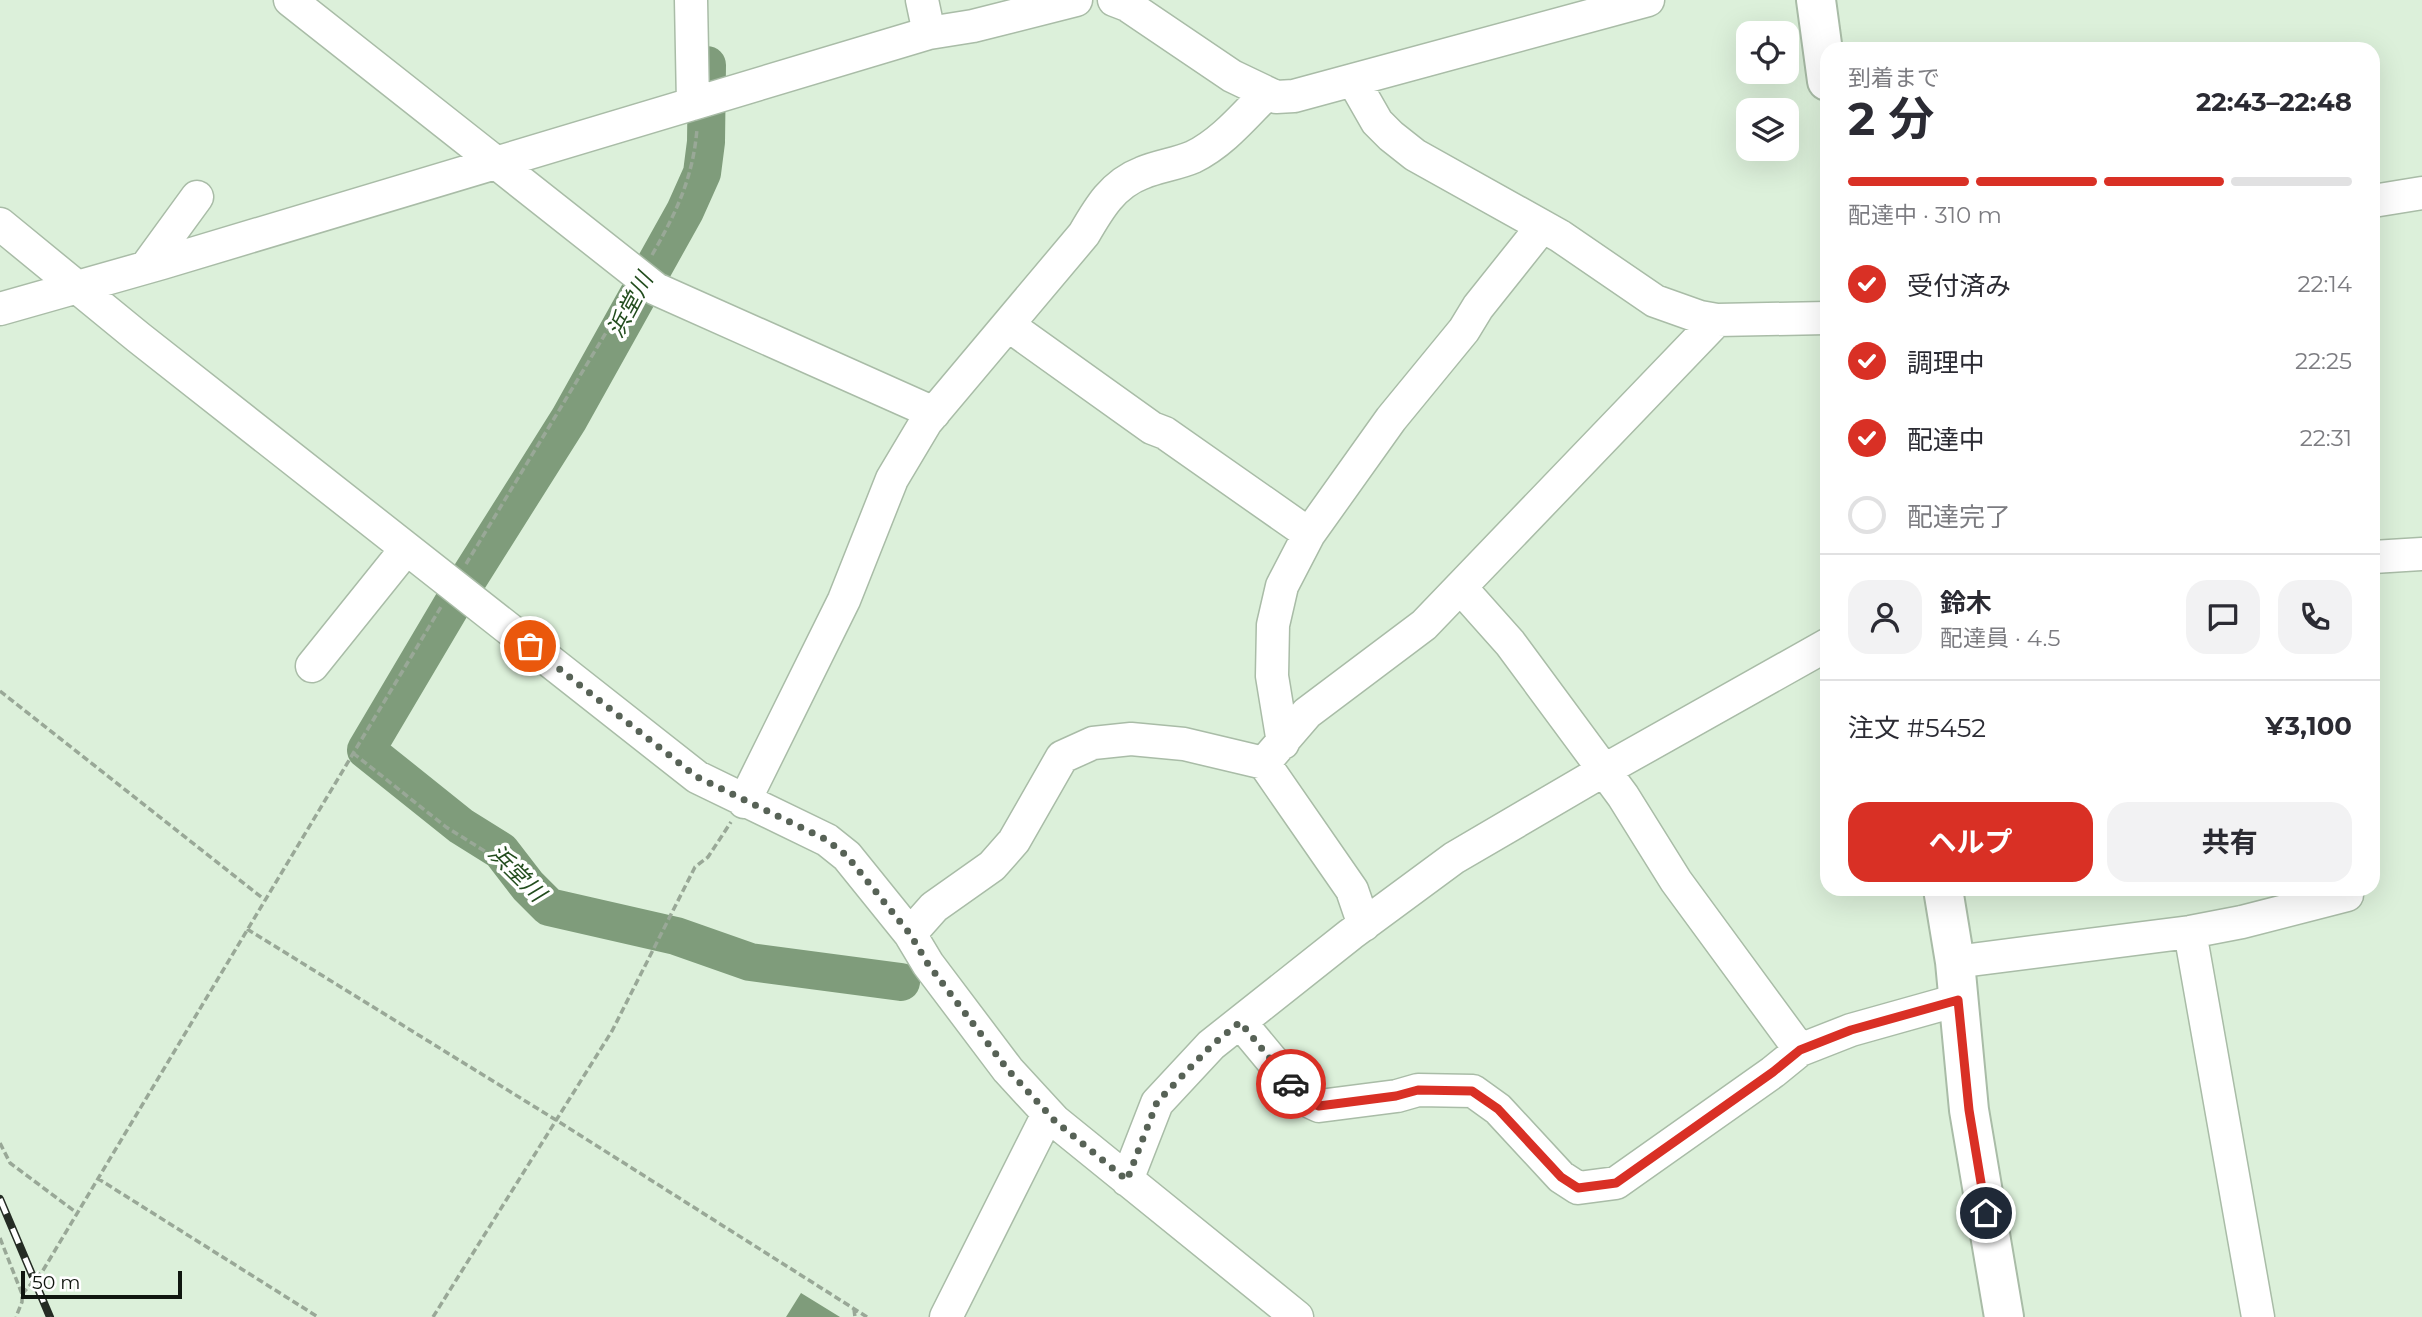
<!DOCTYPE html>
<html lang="ja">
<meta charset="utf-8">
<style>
:root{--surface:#fff;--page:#f2f2f3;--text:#2b2b33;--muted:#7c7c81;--line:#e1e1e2;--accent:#d93025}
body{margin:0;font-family:Montserrat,"Noto Sans JP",sans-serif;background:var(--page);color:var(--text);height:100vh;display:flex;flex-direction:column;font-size:26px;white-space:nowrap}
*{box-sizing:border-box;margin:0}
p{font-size:23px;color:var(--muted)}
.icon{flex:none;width:38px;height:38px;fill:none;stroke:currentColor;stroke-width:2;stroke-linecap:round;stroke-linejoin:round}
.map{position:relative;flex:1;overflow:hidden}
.panel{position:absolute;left:1820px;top:42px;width:560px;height:854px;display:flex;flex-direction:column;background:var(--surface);border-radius:21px;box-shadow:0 7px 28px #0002}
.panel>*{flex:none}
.tools{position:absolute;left:1736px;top:21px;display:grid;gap:14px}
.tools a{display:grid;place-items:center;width:63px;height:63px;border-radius:14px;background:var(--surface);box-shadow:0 7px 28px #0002;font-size:35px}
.scale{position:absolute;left:21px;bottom:18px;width:161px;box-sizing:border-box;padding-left:7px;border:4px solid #10160f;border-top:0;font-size:19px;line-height:24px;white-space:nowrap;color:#10160f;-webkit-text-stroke:5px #fff;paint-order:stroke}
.pin{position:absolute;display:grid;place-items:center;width:60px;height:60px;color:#fff;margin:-30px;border:4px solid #fff;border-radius:50%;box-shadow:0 2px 7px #0007}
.courier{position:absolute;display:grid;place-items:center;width:70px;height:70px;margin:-35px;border:5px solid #d93025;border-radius:50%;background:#fff;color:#222;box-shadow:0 2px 9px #0007}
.overview em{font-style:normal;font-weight:700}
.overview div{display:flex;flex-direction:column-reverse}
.overview{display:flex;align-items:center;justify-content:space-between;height:119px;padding:0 28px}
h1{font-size:46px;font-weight:700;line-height:52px}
.bar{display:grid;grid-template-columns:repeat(4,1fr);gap:10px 7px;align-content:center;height:84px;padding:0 28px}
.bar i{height:9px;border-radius:5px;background:var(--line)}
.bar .current{background:var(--accent)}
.bar p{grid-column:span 4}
.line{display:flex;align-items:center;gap:18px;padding:0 28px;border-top:2px solid var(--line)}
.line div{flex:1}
.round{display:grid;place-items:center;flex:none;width:74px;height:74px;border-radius:21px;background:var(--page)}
ol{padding:0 28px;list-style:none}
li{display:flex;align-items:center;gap:21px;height:77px}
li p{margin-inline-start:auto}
li .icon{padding:7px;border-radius:50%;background:var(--accent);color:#fff;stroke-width:4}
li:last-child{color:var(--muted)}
li i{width:38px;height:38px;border:4px solid var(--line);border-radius:50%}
.cta{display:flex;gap:14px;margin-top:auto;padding:14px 28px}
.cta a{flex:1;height:80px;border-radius:21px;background:var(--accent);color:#fff;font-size:28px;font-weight:700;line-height:80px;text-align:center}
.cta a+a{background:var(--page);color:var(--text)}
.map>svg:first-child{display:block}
.water{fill:#7f9c7b}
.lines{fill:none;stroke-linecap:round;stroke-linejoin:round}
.river{stroke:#7f9c7b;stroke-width:38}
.minor-casing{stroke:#a9bca7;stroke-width:35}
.major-casing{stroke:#a9bca7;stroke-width:42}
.path{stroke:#99a897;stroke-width:3.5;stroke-dasharray:7 3.5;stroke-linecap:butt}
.minor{stroke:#fff;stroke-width:32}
.major{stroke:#fff;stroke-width:38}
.rail-casing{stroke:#252c24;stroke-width:8}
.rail{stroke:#fff;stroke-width:5;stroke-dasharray:16;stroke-linecap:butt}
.done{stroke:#576256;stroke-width:7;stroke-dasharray:0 12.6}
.route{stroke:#d93025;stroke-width:9}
.labels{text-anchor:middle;stroke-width:7;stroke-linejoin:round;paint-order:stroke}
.water-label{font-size:23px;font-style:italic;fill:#234d1e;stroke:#fff}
</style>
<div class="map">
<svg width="2422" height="1317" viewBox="0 0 2422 1317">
<rect width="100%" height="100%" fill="#dcf0da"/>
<!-- water -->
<path class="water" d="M801,1293l39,24h-54z"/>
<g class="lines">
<!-- river -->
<path class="river" d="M465,584l104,-165 116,-208 17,-38 4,-31 1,-77
M453,603l-87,147 95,76 40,25 27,35 21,21 127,29 74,26 151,20"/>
<!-- minor casing -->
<g class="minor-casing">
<path id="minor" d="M290,0l366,289 278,124
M691,0l2,104
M922,0l7,33
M1114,0l13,5 105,71 44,21 18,-1 354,-96
M1353,80l24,42 14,14 24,19 145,81 95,65 45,16 17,3 110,-2
M2373,201l49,-8
M0,224l138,113 559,440 130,63 20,16 63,78 18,30 80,106 47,51 242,196
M146,267l51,-70
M0,309l162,-46 767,-230 44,-7 103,-26
M1008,325l144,103 13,5 144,101
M2373,557l49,-3
M1461,588l49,55 113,153 53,85 124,169
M312,666l94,-117
M1283,743l-11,-67 1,-51 9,-39 27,-52 82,-115 73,-89 14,-23 63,-79
M1264,763l43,-50 117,-88 293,-305
M744,802l100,-202 48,-121 34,-57 158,-188c15,-26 29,-50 58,-61 16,-7 35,-9 51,-16 29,-14 51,-41 73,-63
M2190,932l68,385
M910,934l24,-27 58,-41 22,-25 48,-84 31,-14 38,-4 53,5 80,19 88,127 12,35
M1955,962l235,-30 52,-10 105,-27 -1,-6
M1240,1022l64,77 15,7 78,-10 21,-6 55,1 25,18 63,68 17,11 38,-5 157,-111 27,-22 51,-20 107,-30
M1127,1180l30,-77 54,-58 140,-111 103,-76 147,-86 226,-127
M946,1317l102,-203"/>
</g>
<!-- major casing -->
<g class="major-casing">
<path id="major" d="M1816,0l11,81
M1943,889l12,73 14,148 35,207"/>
</g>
<!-- path -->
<path class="path" d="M652,255c24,-42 41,-77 45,-126
M466,564l161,-266
M0,691l265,209
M353,753l93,74 45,28 18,17
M247,929l309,191 311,197
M0,1143l10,20 67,50
M97,1178l221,139
M0,1238l22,56v8l-6,15
M22,1294l20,-22 399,-665
M854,1309l1,8
M433,1317l179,-286 83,-164 13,-10 23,-35"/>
<!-- minor -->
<use href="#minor" class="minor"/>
<!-- major -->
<use href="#major" class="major"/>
<!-- rail casing -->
<g class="rail-casing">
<path id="rail" d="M0,1199l50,118"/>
</g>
<!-- rail -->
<use href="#rail" class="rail"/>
</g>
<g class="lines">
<!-- done -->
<path class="done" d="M530,646l167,131 130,63 20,16 63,78 18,30 80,106 47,51 72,59 30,-78 55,-57 28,-23 51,62"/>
<!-- route -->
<path class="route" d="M1291,1084l13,16 15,6 77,-10 22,-6 54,1 26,18 63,68 17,11 38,-5 157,-111 27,-22 51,-20 107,-30 11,110 17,103"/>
</g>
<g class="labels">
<!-- water labels -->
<g class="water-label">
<text transform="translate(630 305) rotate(-62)" y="8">浜堂川</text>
<text transform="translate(517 873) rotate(45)" y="8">浜堂川</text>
</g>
</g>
</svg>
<div class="tools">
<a><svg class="icon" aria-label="locate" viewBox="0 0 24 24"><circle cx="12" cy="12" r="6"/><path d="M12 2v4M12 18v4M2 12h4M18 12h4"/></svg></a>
<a><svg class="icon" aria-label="layers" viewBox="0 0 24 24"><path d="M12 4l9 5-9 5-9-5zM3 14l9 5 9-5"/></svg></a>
</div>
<div class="scale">50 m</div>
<div class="pin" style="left:530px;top:646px;background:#ea580c"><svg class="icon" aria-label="bag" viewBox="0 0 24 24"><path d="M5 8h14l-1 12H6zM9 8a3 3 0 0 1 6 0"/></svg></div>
<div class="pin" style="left:1986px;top:1213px;background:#1f2937"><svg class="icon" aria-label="home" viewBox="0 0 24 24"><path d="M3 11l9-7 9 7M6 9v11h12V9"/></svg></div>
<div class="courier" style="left:1291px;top:1084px"><svg class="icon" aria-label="car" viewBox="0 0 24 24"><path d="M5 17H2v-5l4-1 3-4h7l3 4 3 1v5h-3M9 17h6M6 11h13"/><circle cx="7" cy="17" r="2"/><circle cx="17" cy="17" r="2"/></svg></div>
<section class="panel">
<div class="overview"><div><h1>2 分</h1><p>到着まで</p></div><em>22:43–22:48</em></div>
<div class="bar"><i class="current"></i><i class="current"></i><i class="current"></i><i></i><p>配達中 · 310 m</p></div>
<ol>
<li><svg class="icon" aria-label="check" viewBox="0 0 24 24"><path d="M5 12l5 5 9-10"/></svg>受付済み<p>22:14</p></li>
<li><svg class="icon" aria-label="check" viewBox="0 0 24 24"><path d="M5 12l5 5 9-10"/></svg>調理中<p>22:25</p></li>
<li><svg class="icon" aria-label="check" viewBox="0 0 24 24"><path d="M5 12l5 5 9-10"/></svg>配達中<p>22:31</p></li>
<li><i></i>配達完了</li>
</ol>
<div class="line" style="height:126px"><a class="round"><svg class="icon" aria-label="person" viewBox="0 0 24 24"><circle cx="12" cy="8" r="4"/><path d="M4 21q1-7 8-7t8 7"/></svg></a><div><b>鈴木</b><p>配達員 · 4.5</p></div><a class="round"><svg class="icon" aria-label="chat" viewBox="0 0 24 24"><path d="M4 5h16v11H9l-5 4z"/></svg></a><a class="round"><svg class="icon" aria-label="phone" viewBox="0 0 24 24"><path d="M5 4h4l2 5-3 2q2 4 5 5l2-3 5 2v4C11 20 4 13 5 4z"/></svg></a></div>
<div class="line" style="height:91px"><div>注文 #5452</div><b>¥3,100</b></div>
<div class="cta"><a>ヘルプ</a><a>共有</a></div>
</section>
</div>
